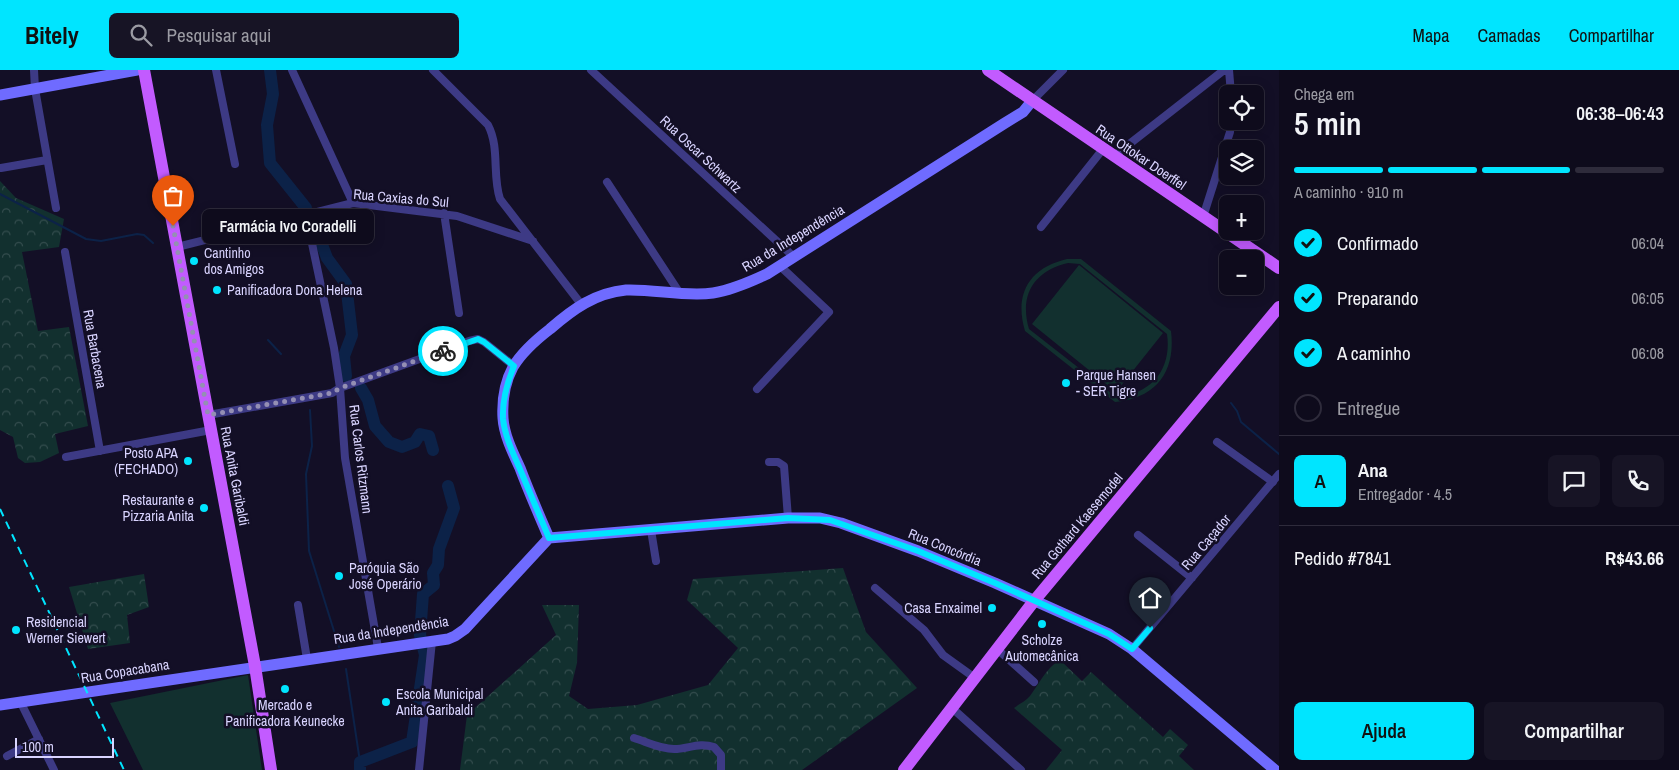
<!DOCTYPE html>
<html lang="pt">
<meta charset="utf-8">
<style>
:root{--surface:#0e0b1c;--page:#171425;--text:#f1f3f6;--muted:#9b9ba3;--line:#2e2b3b;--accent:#00e5ff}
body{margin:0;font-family:"Archivo Narrow",sans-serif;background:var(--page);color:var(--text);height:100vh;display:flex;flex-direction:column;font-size:19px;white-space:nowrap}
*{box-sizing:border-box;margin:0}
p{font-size:16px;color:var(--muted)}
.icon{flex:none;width:28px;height:28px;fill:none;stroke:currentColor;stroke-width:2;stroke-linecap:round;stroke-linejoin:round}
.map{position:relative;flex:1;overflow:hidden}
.sheet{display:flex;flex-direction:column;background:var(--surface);width:400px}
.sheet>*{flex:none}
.controls{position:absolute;left:1219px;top:15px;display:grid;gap:10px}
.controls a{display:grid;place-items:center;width:45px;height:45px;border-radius:8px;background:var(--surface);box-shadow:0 2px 12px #0003,0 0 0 1px var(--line);font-size:25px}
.scale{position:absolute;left:15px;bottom:12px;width:99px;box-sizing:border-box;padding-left:5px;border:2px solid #d9d4ff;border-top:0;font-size:14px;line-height:18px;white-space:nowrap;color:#d9d4ff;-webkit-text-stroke:4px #130f26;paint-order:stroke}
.pin{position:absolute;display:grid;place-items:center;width:42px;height:42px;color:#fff;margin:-51px -21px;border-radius:50% 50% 50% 0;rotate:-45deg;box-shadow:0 0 5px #0007}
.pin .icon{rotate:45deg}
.courier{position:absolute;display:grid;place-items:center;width:50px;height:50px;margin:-25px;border:4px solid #00e5ff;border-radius:50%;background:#fff;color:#222;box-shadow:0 1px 6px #0007}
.bubble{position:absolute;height:35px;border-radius:8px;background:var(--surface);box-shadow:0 2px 12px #0003,0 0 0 1px var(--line);font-size:16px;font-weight:600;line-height:35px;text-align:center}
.summary em{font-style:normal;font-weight:600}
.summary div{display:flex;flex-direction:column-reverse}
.summary{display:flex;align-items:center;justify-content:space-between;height:85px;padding:0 15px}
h1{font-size:32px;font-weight:600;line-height:38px}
.bar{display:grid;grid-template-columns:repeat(4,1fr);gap:8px 5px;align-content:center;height:60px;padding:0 15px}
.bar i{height:6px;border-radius:4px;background:var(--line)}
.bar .active{background:var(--accent)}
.bar p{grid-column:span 4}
.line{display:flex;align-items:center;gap:12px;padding:0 15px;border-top:1px solid var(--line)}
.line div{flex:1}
.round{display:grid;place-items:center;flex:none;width:52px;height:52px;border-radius:8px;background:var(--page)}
ol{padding:0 15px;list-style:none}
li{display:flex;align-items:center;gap:15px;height:55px}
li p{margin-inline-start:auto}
li .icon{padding:5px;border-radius:50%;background:var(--accent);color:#111;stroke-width:4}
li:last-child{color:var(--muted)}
li i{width:28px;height:28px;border:2px solid var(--line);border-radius:50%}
.primary-button{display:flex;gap:10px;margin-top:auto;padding:10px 15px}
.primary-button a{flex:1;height:58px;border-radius:8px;background:var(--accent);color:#111;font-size:20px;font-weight:600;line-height:58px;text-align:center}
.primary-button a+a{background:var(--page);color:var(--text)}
header{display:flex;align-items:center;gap:30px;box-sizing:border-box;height:70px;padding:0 25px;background:var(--accent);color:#111}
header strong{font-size:24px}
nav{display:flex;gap:28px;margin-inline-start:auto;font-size:18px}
.search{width:350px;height:45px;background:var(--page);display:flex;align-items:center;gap:12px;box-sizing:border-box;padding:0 18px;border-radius:8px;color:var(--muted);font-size:19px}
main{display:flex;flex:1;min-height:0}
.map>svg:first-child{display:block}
.grass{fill:#12302f;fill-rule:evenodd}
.forest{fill:url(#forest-crowns)}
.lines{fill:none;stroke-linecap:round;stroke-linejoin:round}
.stream{stroke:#0c2248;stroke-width:2}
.river{stroke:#0c2248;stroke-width:12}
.street{stroke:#3d3a85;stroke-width:8}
.secondary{stroke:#6f6bff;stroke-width:11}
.primary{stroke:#c25bff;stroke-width:12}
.rail{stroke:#00e5ff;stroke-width:2;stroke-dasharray:8 6;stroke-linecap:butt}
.done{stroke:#948fb3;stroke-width:5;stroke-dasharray:0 9}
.route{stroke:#00e5ff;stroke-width:6}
.poi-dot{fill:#00e5ff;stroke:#130f26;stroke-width:2}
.labels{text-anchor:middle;stroke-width:5;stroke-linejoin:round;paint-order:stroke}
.street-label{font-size:14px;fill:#d9d4ff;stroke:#130f26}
.poi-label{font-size:14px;fill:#d9d4ff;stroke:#130f26;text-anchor:start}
</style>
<header>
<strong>Bitely</strong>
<div class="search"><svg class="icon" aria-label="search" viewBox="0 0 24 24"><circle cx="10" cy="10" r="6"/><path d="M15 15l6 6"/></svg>Pesquisar aqui</div>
<nav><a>Mapa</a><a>Camadas</a><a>Compartilhar</a></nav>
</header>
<main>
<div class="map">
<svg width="1279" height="700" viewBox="0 0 1279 700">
<defs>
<pattern id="forest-crowns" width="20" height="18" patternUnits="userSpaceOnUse" patternTransform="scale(1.25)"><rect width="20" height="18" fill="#12302f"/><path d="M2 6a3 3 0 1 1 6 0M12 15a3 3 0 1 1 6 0" fill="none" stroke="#344d4e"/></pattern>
</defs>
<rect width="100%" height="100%" fill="#130f26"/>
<!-- grass -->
<path class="grass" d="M1067,189h14l90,72c5,41 -15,67 -56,71l-90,-71c-11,-37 4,-63 42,-72zM1068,193l12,1 87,70c5,35 -15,60 -51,63l-87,-68c-10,-34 5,-58 39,-66z
M1079,195l84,68 -47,59 -84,-68z
M248,605l14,95h-119l-33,-67z"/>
<!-- forest -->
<path class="forest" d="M0,111l16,17 48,21 -5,28 -37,5 16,79 31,-4 19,99 -33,8 4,19 -19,9 -15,1 -7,-5 -5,-21 -13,-7z
M843,498l23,64 51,56 -115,82h-342l7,-55 89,-80 -14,-30h37l-2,58 -8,33 19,13 49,-4 71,-20 30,-37 -51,-48 6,-21z
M144,504l5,33 -22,8 3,28 -42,6 -19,-62z
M1060,590l22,21 9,-9 72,65 7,-8 18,16 -9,11 15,14h-148l16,-20 -48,-42c5,-4 12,-7 16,-12 9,-12 16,-28 30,-36z"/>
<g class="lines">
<!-- stream -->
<path class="stream" d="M0,124l86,45 15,2 36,-7 7,1 9,8
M268,270l13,14
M1231,333l6,8 4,11 38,32
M310,340l2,36 -6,28 3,77 30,96
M346,599l14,93"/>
<!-- river -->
<path class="river" d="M270,0l3,24 -6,31 3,38 36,45
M316,159l11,29 19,26 6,51 -8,21 2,20
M361,318l7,12 7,26 14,16 13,5 13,-5 5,-8 9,2 4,14
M360,700v-8l52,-20 13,-87 -5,-20 3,-41 11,-9 -1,-12 5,-8 1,-16 15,-41 -6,-22"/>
<!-- street -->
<path class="street" d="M34,0l1,19 21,119
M216,0l19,94
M292,0l61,133
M433,0l55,55c12,23 4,50 12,74l81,105
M591,0l203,187
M1229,0l2,24
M1032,31l31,-31
M1114,86l110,-86
M1,98l46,-8
M607,112l72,110
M444,143l15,100
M306,145l28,133 6,40 5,70 33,190
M1203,147l27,-85 1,-11
M1041,157l62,-78
M177,177l176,-44 104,13 76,25
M65,182l35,199
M757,319l72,-77 -49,-46
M208,345l124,-22 8,-5 129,-47 9,-2 6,3 30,24
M1217,372l56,40
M66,387l145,-27
M769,392h9l6,4 4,52
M651,460l5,31
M1138,465l54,43
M875,518l49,42 19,25 32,23
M298,535l9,54
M997,579l37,33
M1132,579l147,-175
M20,631l34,69
M952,638l69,62
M634,668c13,4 26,11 40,11 14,0 25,-7 40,-2l7,8v15
M7,686l32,-17
M419,700l13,-129"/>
<!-- secondary -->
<path class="secondary" d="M0,25l137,-25
M549,468l239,-20h32l21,5 77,28 77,32 114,51 23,15 143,121
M549,468c-10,-23 -20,-46 -29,-70 -7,-15 -16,-33 -17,-50 -1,-17 2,-36 10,-51 9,-15 24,-28 37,-38 23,-20 45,-36 76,-39 29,-1 59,7 87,3 19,-3 37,-11 54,-19l238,-151 18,-11 9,-11
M0,635l448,-66 7,-3 10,-7 84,-91"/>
<!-- primary -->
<path class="primary" d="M144,0l111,596 16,104
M988,0l291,198
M904,700l130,-169 245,-294"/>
<!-- rail -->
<path class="rail" d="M0,439l124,261"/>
</g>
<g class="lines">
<!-- done -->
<path class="done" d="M173,156l35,189 124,-22 8,-5 103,-37"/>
<!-- route -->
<path class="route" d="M443,281l35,-12 6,3 30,24c-7,17 -12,34 -11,53 2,19 12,38 19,55 9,21 18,43 27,64l239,-20 42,2 88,31 77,32 114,51 23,15 18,-21"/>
</g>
<!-- markers -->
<g class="poi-dot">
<circle cx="194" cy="191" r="5"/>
<circle cx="217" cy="220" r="5"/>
<circle cx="1066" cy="313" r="5"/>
<circle cx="188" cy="391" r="5"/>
<circle cx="204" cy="438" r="5"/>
<circle cx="339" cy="506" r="5"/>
<circle cx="992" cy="538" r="5"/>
<circle cx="1042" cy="554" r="5"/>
<circle cx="16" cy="560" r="5"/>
<circle cx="285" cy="619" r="5"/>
<circle cx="386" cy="632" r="5"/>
</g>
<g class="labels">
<!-- street labels -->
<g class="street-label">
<text transform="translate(701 84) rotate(43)" y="5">Rua Oscar Schwartz</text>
<text transform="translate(1141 87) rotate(34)" y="5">Rua Ottokar Doerffel</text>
<text transform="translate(401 128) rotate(5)" y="5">Rua Caxias do Sul</text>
<text transform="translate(793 168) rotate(-31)" y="5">Rua da Independência</text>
<text transform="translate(95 279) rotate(80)" y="5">Rua Barbacena</text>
<text transform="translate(361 389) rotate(83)" y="5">Rua Carlos Ritzmann</text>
<text transform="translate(235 406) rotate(79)" y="5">Rua Anita Garibaldi</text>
<text transform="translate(1077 456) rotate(-50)" y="5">Rua Gothard Kaesemodel</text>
<text transform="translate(1206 472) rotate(-50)" y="5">Rua Caçador</text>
<text transform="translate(945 477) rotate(22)" y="5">Rua Concórdia</text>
<text transform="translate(391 560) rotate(-9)" y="5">Rua da Independência</text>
<text transform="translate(125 601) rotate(-9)" y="5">Rua Copacabana</text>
</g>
<!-- poi labels -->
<g class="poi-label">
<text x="204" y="188">Cantinho<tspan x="204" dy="16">dos Amigos</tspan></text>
<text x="227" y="225">Panificadora Dona Helena</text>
<text x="1076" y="310">Parque Hansen<tspan x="1076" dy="16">- SER Tigre</tspan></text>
<text x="178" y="388" text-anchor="end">Posto APA<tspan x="178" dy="16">(FECHADO)</tspan></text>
<text x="194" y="435" text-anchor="end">Restaurante e<tspan x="194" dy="16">Pizzaria Anita</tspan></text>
<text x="349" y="503">Paróquia São<tspan x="349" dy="16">José Operário</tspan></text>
<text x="982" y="543" text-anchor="end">Casa Enxaimel</text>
<text x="26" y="557">Residencial<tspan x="26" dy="16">Werner Siewert</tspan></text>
<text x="1042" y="575" text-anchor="middle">Scholze<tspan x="1042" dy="16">Automecânica</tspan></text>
<text x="396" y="629">Escola Municipal<tspan x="396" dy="16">Anita Garibaldi</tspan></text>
<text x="285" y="640" text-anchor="middle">Mercado e<tspan x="285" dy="16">Panificadora Keunecke</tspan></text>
</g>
</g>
</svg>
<div class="controls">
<a><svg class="icon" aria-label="locate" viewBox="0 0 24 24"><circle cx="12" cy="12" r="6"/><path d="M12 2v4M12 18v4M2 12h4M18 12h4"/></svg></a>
<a><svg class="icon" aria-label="layers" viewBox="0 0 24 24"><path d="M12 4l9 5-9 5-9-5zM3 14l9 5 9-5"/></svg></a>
<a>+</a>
<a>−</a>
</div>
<div class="scale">100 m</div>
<div class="pin" style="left:173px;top:156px;background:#ea580c"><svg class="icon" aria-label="bag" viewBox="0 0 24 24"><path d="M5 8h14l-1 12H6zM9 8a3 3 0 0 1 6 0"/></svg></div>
<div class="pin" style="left:1150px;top:558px;background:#1f2937"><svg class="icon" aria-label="home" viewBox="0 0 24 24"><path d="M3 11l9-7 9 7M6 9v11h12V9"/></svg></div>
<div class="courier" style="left:443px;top:281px"><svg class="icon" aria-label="bike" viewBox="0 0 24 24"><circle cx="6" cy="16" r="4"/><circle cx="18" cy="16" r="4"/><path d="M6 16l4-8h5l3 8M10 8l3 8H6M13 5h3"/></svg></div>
<div class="bubble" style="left:202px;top:139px;width:172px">Farmácia Ivo Coradelli</div>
</div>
<section class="sheet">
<div class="summary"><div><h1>5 min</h1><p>Chega em</p></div><em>06:38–06:43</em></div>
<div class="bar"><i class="active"></i><i class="active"></i><i class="active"></i><i></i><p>A caminho · 910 m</p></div>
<ol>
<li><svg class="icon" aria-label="check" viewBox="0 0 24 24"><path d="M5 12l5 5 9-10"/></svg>Confirmado<p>06:04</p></li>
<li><svg class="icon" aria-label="check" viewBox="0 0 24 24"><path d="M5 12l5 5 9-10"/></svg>Preparando<p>06:05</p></li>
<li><svg class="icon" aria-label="check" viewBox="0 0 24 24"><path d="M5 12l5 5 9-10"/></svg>A caminho<p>06:08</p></li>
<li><i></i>Entregue</li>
</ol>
<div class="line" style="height:90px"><b class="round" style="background:var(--accent);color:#111">A</b><div><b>Ana</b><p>Entregador · 4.5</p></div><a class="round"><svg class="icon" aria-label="chat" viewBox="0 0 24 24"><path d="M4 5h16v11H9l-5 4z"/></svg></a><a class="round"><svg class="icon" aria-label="phone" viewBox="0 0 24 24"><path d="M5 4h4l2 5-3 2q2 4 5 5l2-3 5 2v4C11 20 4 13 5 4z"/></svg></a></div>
<div class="line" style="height:65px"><div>Pedido #7841</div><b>R$43.66</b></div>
<div class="primary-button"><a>Ajuda</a><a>Compartilhar</a></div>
</section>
</main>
